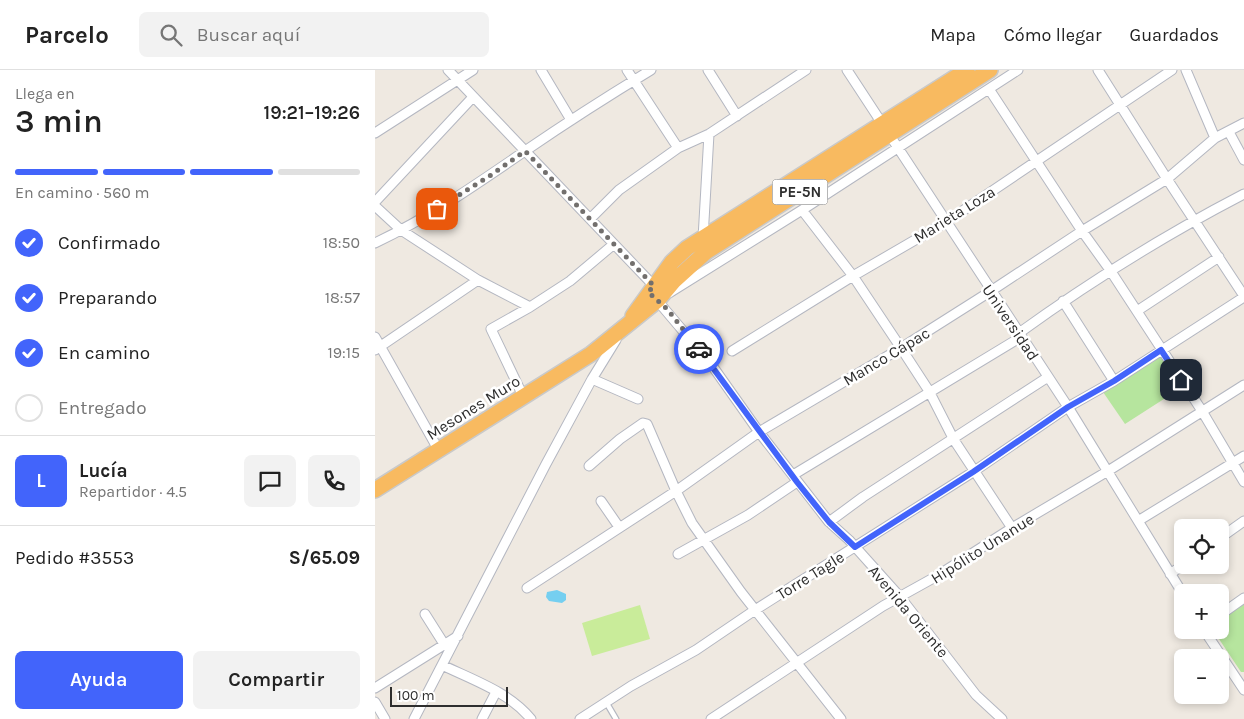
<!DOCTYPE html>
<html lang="es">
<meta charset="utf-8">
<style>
:root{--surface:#fff;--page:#f2f2f2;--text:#222;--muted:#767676;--line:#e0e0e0;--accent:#4264fb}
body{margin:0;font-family:Karla,sans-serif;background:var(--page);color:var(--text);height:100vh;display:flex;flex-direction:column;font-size:19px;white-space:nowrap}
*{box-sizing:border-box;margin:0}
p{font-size:16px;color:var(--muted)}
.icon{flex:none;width:28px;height:28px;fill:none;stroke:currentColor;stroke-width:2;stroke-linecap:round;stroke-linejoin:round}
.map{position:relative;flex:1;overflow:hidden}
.side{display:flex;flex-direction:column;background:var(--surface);width:375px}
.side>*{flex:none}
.fabs{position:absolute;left:799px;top:449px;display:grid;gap:10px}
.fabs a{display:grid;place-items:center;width:55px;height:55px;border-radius:8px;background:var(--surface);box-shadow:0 2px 8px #0003;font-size:25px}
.scale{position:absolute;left:15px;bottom:12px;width:118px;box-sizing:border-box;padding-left:5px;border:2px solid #2e2e2e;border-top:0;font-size:14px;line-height:18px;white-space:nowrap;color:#2e2e2e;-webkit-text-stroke:4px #fff;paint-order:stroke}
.pin{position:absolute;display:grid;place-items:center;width:42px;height:42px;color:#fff;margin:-21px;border-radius:10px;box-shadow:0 2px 8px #0006}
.courier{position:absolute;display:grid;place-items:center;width:50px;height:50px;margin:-25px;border:4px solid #4264fb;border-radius:50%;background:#fff;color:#222;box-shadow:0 1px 6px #0007}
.summary em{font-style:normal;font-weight:600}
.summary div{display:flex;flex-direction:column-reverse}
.summary{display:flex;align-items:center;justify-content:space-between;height:85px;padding:0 15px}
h1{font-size:32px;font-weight:600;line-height:38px}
.bar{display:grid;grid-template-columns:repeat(4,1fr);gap:8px 5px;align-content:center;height:60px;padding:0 15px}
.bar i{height:6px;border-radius:4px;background:var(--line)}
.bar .on{background:var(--accent)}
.bar p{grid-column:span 4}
.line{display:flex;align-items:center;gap:12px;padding:0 15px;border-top:1px solid var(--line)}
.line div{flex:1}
.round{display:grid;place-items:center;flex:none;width:52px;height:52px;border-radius:8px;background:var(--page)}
ol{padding:0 15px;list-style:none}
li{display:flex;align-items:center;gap:15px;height:55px}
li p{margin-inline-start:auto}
li .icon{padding:5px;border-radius:50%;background:var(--accent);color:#fff;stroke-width:4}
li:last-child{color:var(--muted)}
li i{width:28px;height:28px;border:2px solid var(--line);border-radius:50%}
.button{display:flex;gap:10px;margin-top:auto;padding:10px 15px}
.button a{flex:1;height:58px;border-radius:8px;background:var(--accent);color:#fff;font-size:20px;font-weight:600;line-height:58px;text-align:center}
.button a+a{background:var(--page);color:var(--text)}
header{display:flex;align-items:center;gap:30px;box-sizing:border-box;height:70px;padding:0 25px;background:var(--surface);border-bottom:1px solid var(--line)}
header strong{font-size:24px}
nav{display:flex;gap:28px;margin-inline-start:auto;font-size:18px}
.search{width:350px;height:45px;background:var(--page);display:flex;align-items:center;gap:12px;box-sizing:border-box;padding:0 18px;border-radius:8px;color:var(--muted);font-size:19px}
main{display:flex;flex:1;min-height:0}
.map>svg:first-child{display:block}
.green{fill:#b6e59e}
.pitch{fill:#c9ec9a}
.water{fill:#75cff0}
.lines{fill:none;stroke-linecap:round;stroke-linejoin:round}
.service-casing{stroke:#b4b7c1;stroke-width:7}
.minor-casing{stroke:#b4b7c1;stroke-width:11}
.trunk-casing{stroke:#c9c9c9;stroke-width:18}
.service{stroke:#fff;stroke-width:4.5}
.minor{stroke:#fff;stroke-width:9}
.trunk{stroke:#f8ba60;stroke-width:15}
.done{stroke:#726f6d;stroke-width:5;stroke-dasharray:0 9}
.route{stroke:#4264fb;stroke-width:6}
.labels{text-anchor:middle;stroke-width:5;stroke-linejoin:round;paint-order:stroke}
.shield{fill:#fff;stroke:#6d6d6d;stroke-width:1}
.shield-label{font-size:15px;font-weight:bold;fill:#2e2e2e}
.street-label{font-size:16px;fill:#2e2e2e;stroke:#fff}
</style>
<header>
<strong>Parcelo</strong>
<div class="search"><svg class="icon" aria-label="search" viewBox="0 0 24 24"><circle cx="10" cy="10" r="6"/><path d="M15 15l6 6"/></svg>Buscar aquí</div>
<nav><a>Mapa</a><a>Cómo llegar</a><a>Guardados</a></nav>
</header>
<main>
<section class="side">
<div class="summary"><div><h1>3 min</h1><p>Llega en</p></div><em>19:21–19:26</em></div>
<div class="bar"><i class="on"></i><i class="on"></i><i class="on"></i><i></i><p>En camino · 560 m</p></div>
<ol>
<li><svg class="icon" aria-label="check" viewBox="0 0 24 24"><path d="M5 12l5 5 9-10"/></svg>Confirmado<p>18:50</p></li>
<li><svg class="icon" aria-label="check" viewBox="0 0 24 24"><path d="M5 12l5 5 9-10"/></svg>Preparando<p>18:57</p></li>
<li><svg class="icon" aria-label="check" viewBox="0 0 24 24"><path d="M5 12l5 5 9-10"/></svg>En camino<p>19:15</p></li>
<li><i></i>Entregado</li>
</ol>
<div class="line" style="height:90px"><b class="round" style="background:var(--accent);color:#fff">L</b><div><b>Lucía</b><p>Repartidor · 4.5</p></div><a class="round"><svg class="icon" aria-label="chat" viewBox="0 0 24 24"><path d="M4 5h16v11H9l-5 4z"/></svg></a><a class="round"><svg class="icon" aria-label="phone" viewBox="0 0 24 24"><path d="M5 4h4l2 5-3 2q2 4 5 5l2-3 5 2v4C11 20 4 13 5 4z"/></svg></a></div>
<div class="line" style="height:65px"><div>Pedido #3553</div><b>S/65.09</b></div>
<div class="button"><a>Ayuda</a><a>Compartir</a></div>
</section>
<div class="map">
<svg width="869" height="649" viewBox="0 0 869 649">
<rect width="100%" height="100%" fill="#efe9e1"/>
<!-- green -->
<path class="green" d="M787,284l19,34 -56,36 -22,-32z
M868,533l1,1v68h-3l-28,-42h7v-12z"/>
<!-- pitch -->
<path class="pitch" d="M265,535l10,34 -58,17 -10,-33z"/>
<!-- water -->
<path class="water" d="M182,520l9,4v6l-4,3 -13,-2 -3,-4 1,-5z"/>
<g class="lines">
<!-- service casing -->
<g class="service-casing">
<path id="service" d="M231,632l10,17"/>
</g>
<!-- minor casing -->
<g class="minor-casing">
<path id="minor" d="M73,0l206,216
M166,0l30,50
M252,0l51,78
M333,0l29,46
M472,0l221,337 115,187
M723,0l69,109 77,117
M811,0l29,68
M614,19l93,142 28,39 92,141 42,71
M854,62l15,28
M0,63l98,-63
M0,132l98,-105
M0,136l26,24 77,50 52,27
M427,140l51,66 48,72 28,43 25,49 58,88
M215,149l29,-29 59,-42 31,-14 97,-64
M328,168l6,-104
M0,173c53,-25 102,-59 150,-92 41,-28 83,-55 126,-81
M294,223l133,-83 216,-140
M281,229l55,65 48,68 70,90 20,18 52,58 75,97 26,24
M688,231l51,80
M762,241l82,-54
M644,263c72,-52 146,-98 225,-139
M0,267l63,112
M0,280l103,-70
M357,281l121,-75 93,-54 226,-152
M217,309l46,20
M148,326l-32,-67 39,-22 40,-26 44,-37
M214,396l31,-27 23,-16 4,1 29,67 16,32 49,69 100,127
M418,405l228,-138
M226,431l18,26
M763,451l106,-65
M454,452l34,-25 185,-120
M845,468l24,-17
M303,484l70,-39 49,-33
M795,504l13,-9
M152,518l149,-97 83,-59 142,-84 90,-57 91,-60 85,-52 48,-41 29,-15
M50,544l19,30
M845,545l24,-17
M829,560l40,60
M67,595c31,15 67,27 89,54
M0,618l83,-52
M0,632l10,17
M39,649l132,-255 46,-85 24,-39
M107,649l14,-27
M205,649l51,-33 65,-36 59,-40 218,-138 95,-65 46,-26 130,-84
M336,649l172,-113 54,-30 75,-48 96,-57 136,-86"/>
</g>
<!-- trunk casing -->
<g class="trunk-casing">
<path id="trunk" d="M258,246l39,-54 15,-14 280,-178
M0,420l216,-136 67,-54 16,-19 32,-29 284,-182"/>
</g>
<!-- service -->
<use href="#service" class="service"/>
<!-- minor -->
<use href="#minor" class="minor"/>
<!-- trunk -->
<use href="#trunk" class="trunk"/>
</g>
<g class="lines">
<!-- done -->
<path class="done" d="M62,139l54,-34 34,-24 129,135 -6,6 19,17 32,40"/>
<!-- route -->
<path class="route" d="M324,279l98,133 32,40 26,25 118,-75 95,-65 46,-26 47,-31 20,30"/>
</g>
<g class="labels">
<!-- shield labels -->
<rect class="shield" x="397.5" y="109.5" width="55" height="25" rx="4"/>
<g class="shield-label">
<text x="425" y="127">PE-5N</text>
</g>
<!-- street labels -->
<g class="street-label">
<text transform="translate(579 144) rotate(-32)" y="6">Marieta Loza</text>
<text transform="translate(636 252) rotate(56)" y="6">Universidad</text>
<text transform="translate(511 286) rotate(-31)" y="6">Manco Cápac</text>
<text transform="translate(98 337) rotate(-32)" y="6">Mesones Muro</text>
<text transform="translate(607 478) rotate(-32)" y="6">Hipólito Unanue</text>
<text transform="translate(435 505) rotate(-32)" y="6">Torre Tagle</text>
<text transform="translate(534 541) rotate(50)" y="6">Avenida Oriente</text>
</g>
</g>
</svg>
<div class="fabs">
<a><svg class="icon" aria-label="locate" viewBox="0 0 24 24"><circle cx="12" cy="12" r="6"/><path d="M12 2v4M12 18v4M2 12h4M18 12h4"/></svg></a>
<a>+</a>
<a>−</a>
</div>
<div class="scale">100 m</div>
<div class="pin" style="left:62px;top:139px;background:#ea580c"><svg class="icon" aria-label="bag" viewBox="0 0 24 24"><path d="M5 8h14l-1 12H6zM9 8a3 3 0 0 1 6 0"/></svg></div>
<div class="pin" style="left:806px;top:310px;background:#1f2937"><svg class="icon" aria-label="home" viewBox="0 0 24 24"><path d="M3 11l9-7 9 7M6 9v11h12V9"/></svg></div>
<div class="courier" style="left:324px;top:279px"><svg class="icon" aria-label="car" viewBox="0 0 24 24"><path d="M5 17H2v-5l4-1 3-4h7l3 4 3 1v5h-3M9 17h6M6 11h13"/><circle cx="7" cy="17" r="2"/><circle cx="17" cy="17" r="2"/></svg></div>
</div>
</main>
